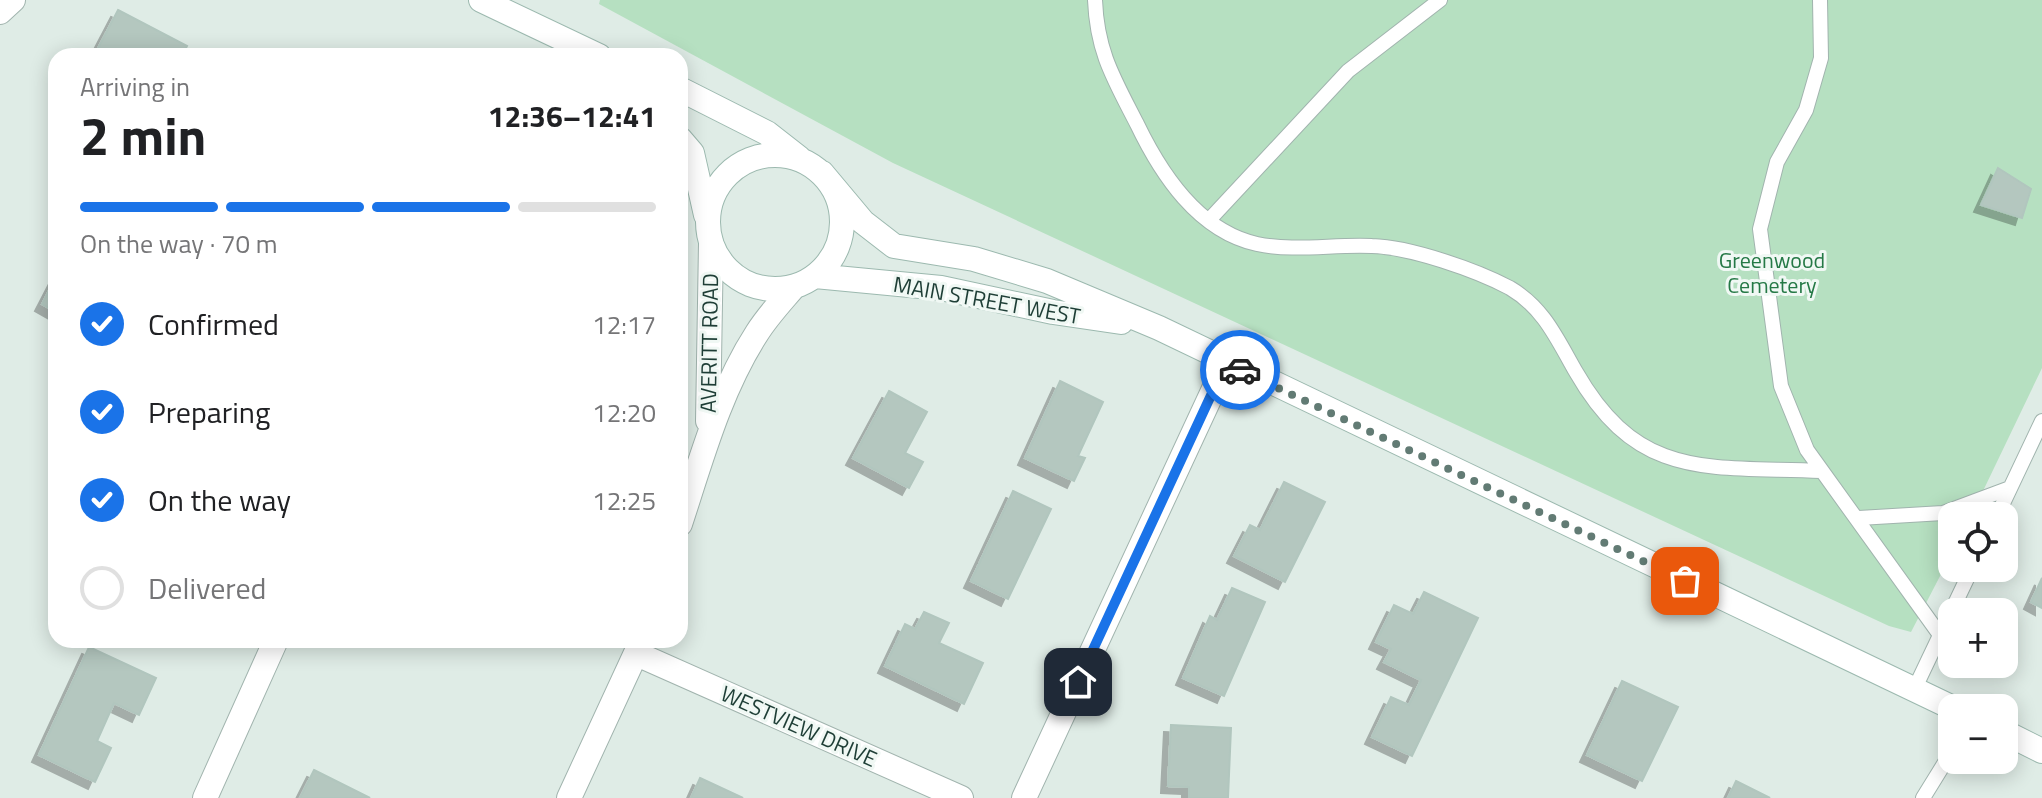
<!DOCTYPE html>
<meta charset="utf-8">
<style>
:root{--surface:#fff;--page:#f2f2f2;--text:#202124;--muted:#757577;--line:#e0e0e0;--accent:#1a73e8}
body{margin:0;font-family:"Titillium Web",sans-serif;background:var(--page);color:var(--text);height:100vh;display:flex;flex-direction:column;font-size:30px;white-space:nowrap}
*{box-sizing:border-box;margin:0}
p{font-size:26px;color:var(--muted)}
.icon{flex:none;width:44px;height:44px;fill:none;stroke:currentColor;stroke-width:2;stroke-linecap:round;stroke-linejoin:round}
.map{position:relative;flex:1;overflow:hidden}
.panel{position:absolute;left:48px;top:48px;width:640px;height:600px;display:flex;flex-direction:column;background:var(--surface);border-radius:24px;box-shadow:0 4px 20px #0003}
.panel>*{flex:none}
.fabs{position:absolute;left:1938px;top:502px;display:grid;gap:16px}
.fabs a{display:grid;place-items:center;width:80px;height:80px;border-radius:16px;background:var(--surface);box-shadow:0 4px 20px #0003;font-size:40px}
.pin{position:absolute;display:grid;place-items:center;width:68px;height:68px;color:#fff;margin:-34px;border-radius:16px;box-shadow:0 4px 12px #0006}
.courier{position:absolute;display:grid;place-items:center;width:80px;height:80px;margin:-40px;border:6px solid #1a73e8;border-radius:50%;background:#fff;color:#222;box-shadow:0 2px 10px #0007}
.overview em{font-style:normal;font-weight:700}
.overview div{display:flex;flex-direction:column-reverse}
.overview{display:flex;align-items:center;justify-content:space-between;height:136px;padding:0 32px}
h1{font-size:52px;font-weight:700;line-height:60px}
.bar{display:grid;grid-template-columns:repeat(4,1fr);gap:12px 8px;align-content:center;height:96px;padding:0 32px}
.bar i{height:10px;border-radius:6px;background:var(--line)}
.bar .active{background:var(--accent)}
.bar p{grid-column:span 4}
ol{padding:0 32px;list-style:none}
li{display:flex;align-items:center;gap:24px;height:88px}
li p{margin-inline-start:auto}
li .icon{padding:8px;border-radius:50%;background:var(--accent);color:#fff;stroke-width:4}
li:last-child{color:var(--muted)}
li i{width:44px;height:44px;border:4px solid var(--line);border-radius:50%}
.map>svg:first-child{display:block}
.green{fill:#b6e0c1}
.building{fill:#b4c7bf;stroke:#b1c6be;stroke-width:2;filter:url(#shadow)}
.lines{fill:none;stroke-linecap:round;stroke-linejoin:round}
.service-casing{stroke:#a1b4ae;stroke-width:16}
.minor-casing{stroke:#a1b4ae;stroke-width:26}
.tertiary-casing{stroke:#a1b4ae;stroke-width:26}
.secondary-casing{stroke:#9cb9af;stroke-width:26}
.service{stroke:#fff;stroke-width:14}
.minor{stroke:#fff;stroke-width:24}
.tertiary{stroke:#fff;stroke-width:24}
.secondary{stroke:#fff;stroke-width:24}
.done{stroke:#627b74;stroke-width:8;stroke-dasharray:0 14.4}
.route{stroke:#1a73e8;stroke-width:10}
.labels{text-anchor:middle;stroke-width:6;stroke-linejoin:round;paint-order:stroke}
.park-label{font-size:22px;fill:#257946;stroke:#f0f8f4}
.street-label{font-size:22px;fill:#1e3e36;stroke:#f0f8f4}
</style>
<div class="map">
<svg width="2042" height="798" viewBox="0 0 2042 798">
<defs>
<filter id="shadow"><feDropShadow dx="-7" dy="7" stdDeviation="0" flood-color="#0004"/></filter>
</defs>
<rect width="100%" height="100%" fill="#dfece6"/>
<!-- green -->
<path class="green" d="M600,0h1442v368l-71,148h-19v37l-41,79 -22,-6 -996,-463 -294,-159z"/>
<!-- building -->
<path class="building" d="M118,10l69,36 -5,10h-88z
M1998,168l33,21 -9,29 -41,-13z
M56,277v35l-14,-8z
M1060,381l43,21 -25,54 7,2 -11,23 -49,-23z
M889,391l38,21 -22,41 18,9 -14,26 -56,-30z
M1284,482l41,20 -40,80 -51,-26 16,-31 10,5z
M1013,491l38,18 -43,90 -37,-18z
M2042,578v30l-11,-6z
M1232,588l33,14 -41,94 -41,-18 27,-62 7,4z
M1424,592l54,26 -66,138 -40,-19 19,-40 18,8 12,-25 -37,-18 7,-13 -15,-7 18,-37 19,9z
M924,612l25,11 -10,20 44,20 -19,41 -79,-38 20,-42 10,5z
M89,647l67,31 -17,37 -25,-12 -17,38 14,7 -16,34 -56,-27z
M1622,681l56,26 -36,74 -55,-26z
M1171,725l60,3 -3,70h-39v-11l-21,-1z
M314,770l56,28h-70z
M700,778l43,20h-52z
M1736,781l34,17h-42z"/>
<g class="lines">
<!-- service casing -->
<g class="service-casing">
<path id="service" d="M1095,0c2,52 19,79 42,124 24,50 61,107 120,120 37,8 77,0 115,2 38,1 104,24 138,42 34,20 47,51 66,84 63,110 134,94 245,99
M1820,0l1,58 -15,52 -29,52 -17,67 21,157 26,64 133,185
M1210,219l138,-148 92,-71
M1997,516l45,-95
M1859,518l84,-5 67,-25
M1914,690l58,-122
M1923,798l29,-47"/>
</g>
<!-- minor casing -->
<g class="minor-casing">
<path id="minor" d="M0,12l13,-12
M637,654l324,144
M205,798l71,-158
M1024,798l202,-435"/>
</g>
<!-- tertiary casing -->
<g class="tertiary-casing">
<path id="tertiary" d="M708,421l3,-178
M680,524c21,-64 40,-134 77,-191 10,-16 23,-30 35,-44
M569,798l73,-158"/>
</g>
<!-- secondary casing -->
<g class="secondary-casing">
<path id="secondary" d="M481,0l118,56
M680,89l87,44 32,25
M680,139l12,14 14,62
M708 222a67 67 0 1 1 134 0a67 67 0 1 1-134 0Z
M822,173l41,49 31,24 80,13 73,22 112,47 794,380
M815,276l126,12 112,24 68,10
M2004,732l38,19"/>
</g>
<!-- service -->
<use href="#service" class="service"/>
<!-- minor -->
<use href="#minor" class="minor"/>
<!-- tertiary -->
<use href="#tertiary" class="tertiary"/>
<!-- secondary -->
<use href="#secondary" class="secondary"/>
</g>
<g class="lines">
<!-- done -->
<path class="done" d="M1240,370l445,211"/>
<!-- route -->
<path class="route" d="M1078,682l148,-319 14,7"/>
</g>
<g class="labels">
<!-- park labels -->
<g class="park-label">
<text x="1772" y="268">Greenwood<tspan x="1772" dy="25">Cemetery</tspan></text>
</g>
<!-- street labels -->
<g class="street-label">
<text transform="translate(987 300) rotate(10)" y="8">MAIN STREET WEST</text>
<text transform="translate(709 343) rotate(-89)" y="8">AVERITT ROAD</text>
<text transform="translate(799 726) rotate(24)" y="8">WESTVIEW DRIVE</text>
</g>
</g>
</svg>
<div class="fabs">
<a><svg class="icon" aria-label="locate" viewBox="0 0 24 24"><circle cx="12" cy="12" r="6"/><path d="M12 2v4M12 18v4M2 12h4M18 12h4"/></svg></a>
<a>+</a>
<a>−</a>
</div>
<div class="pin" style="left:1685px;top:581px;background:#ea580c"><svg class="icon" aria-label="bag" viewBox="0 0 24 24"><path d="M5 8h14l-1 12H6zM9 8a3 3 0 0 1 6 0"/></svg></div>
<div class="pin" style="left:1078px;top:682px;background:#1f2937"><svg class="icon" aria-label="home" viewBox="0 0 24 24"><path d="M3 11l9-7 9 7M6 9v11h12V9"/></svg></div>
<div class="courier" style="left:1240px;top:370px"><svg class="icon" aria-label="car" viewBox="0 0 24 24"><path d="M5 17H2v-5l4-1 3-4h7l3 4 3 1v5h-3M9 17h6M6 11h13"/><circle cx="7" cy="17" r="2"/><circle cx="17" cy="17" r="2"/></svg></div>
<section class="panel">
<div class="overview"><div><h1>2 min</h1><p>Arriving in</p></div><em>12:36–12:41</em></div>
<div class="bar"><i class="active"></i><i class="active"></i><i class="active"></i><i></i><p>On the way · 70 m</p></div>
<ol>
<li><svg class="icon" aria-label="check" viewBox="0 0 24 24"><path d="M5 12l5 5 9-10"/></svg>Confirmed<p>12:17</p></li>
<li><svg class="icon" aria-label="check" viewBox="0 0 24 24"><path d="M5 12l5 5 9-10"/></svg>Preparing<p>12:20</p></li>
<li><svg class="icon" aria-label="check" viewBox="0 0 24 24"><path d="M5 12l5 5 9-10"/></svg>On the way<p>12:25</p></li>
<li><i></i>Delivered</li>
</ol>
</section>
</div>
